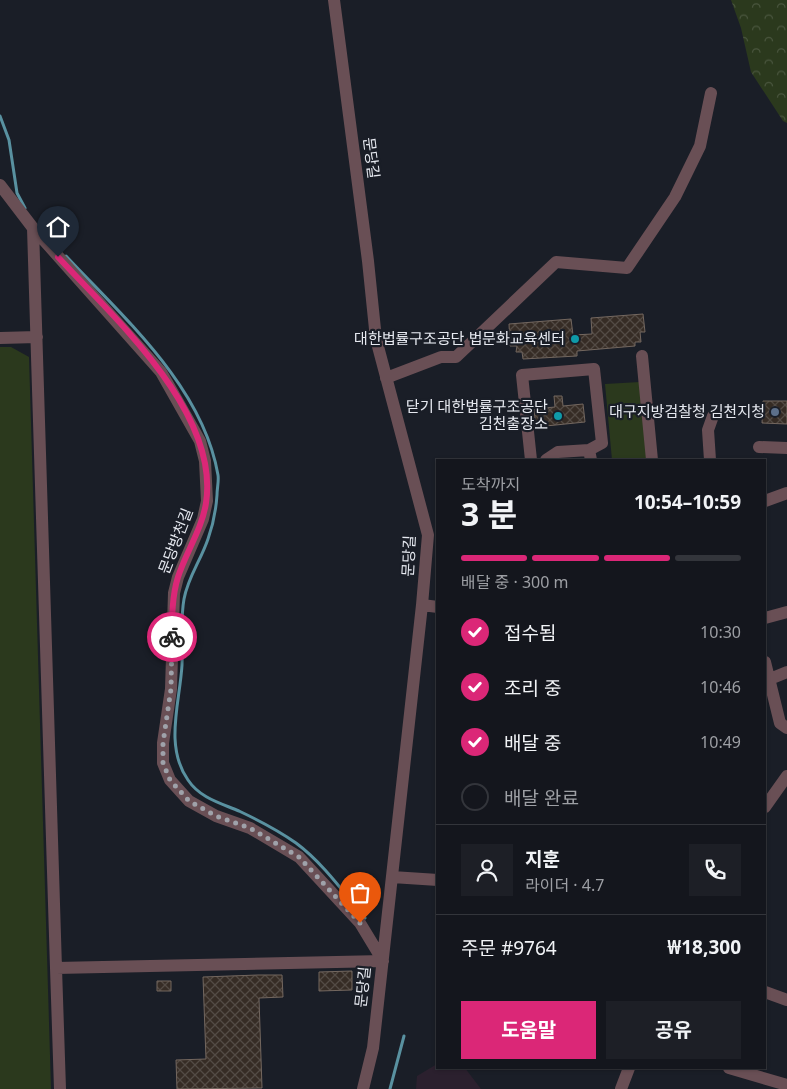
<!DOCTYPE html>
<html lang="ko">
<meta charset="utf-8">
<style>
:root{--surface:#14161d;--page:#1d1f26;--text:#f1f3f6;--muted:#9d9fa4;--line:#33353b;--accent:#db2777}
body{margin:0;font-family:"Noto Sans","Noto Sans KR",sans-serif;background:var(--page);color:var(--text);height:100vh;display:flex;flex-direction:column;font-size:19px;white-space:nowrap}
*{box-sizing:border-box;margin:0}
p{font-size:16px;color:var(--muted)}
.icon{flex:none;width:28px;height:28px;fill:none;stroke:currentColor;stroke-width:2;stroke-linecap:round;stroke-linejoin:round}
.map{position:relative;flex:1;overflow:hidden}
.side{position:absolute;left:436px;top:459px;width:330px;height:610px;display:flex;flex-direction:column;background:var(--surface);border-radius:0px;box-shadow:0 1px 4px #0004,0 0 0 1px var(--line)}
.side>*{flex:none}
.pin{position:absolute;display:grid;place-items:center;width:42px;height:42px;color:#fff;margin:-51px -21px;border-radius:50% 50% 50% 0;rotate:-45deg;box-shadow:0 0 5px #0007}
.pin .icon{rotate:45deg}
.courier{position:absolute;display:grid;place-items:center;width:50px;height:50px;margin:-25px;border:4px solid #db2777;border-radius:50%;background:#fff;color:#222;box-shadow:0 1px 6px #0007}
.summary em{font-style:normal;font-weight:700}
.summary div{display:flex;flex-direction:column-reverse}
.summary{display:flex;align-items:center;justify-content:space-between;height:85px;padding:0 25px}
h1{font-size:32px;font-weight:700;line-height:38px}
.bar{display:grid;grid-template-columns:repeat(4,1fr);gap:8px 5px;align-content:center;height:60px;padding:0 25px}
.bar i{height:6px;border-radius:4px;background:var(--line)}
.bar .current{background:var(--accent)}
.bar p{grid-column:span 4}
.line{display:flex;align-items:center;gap:12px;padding:0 25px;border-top:1px solid var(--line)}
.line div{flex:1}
.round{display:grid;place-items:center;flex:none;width:52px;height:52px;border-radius:0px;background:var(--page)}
ol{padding:0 25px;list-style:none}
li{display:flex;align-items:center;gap:15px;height:55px}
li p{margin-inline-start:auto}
li .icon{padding:5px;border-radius:50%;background:var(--accent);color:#fff;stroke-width:4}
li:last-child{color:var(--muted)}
li i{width:28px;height:28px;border:2px solid var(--line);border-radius:50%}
.action{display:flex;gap:10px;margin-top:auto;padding:10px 25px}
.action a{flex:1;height:58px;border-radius:0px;background:var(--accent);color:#fff;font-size:20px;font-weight:700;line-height:58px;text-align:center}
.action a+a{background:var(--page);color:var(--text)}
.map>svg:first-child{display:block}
.education{fill:#2b202e}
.forest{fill:url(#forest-crowns)}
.garden{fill:#2b391d}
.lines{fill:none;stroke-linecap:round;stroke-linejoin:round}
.stream{stroke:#5991a0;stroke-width:3}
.building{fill:url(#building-cross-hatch);stroke:#73675f}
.minor{stroke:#694f55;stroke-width:12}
.done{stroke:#9fa2aa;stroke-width:5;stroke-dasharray:0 9}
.route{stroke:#db2777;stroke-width:6}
.culture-dot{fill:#0f9aa8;stroke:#1a1e27;stroke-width:2}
.service-dot{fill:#5c6f8a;stroke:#1a1e27;stroke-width:2}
.labels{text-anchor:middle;stroke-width:4.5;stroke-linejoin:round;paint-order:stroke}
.street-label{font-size:15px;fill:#e6e9f0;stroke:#1a1e27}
.poi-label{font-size:15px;fill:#e6e9f0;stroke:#1a1e27;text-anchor:end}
</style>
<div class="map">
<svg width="787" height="1089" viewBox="0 0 787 1089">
<defs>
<pattern id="forest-crowns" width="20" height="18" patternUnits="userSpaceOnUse" patternTransform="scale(1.25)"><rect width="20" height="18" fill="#2b391d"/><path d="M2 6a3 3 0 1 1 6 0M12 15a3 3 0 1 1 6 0" fill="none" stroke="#4a563e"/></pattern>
<pattern id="building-cross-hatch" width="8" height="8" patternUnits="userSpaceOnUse" patternTransform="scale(1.25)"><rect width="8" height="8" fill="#362c25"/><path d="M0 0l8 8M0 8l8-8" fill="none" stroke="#534b45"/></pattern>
</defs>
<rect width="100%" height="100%" fill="#1a1e27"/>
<!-- education -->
<path class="education" d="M437,1064l1,4h27l16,21h-65l1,-13z"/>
<!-- forest -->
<path class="forest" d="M731,0h56v123l-4,-2 -32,-49 -10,-44z"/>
<!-- garden -->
<path class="garden" d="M0,347h11l18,10 22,732h-51z
M640,382l7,78h-35l-7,-76z"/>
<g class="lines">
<!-- stream -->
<path class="stream" d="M0,116l9,24 8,53 8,15
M66,256c58,62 137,131 152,219 1,6 -1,13 -1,20 -1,15 -4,30 -9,44 -7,21 -20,38 -24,60 -4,22 -1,44 -2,66 -2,37 -18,81 6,115 12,18 32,23 51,31 19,9 40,20 57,32 27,20 48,50 69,75
M390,1089l14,-53"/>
</g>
<!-- building -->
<path class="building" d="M643,314l2,18h-5l1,10h-6v4l-58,5v5l-54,3 -1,-7h-6l1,-6h-7l-1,-22 62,-5 2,16 19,-1 -1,-16z
M554,396h8l1,10 20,-2 2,18 -49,5 -2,-18 21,-2z
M763,401h24v23l-25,-1z
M352,971v19l-33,1v-19z
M258,975h24l1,22 -24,1 3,90 -85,1 -1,-29 30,-1 -3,-82z
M157,981h14v10h-14z"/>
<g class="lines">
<!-- minor -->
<path class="minor" d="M334,0l34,261 8,78 52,196 -6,70 -49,443 -10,41
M0,185l33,43 128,144 39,69 5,20 2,40 -4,18 -25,58 -4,16 -3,96 -8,54v20l7,17 19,21 27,15 34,12 49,29 61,66 23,38 -327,7 4,121
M33,228l23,740
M0,338l37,-1
M642,356l10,104
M386,378l55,-21h15l100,-95 71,6 48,-71 25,-51 11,-53
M759,447l28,1
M531,460l-9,-85 72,-6 8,74 -13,7
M546,460l12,-8 31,-2 2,10
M710,460l-2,-30 5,-14
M765,501l22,-8
M422,605l16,2
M765,618l22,-6
M765,662l15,61 7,5
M765,681l22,-9
M765,807l22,-31
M392,877l46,3
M765,992l22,8
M729,1068l58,17
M621,1089l8,-21"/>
</g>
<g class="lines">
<!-- done -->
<path class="done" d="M172,637l-1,52 -8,54v20l7,17 19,21 27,15 34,12 49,29 61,66"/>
<!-- route -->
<path class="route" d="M58,257c56,61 162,155 148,246 -4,26 -20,49 -28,74 -6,19 -6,40 -6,60"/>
</g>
<!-- markers -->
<g class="culture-dot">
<circle cx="575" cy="339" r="5"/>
<circle cx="558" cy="416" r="5"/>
</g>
<circle class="service-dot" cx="775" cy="412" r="5"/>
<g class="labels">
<!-- street labels -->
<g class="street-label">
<text transform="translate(371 158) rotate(83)" y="5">문당길</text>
<text transform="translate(176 541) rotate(-69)" y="5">문당방천길</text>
<text transform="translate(409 556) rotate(-87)" y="5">문당길</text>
<text transform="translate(363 987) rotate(-84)" y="5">문당길</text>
</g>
<!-- poi labels -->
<g class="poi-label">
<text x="565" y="344">대한법률구조공단 법문화교육센터</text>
<text x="548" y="412">닫기 대한법률구조공단<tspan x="548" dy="17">김천출장소</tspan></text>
<text x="765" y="417">대구지방검찰청 김천지청</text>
</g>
</g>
</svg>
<div class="pin" style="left:360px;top:923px;background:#ea580c"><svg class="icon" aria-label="bag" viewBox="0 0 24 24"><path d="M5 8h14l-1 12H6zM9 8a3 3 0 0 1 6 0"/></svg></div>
<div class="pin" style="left:58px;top:257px;background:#1f2937"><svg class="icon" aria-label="home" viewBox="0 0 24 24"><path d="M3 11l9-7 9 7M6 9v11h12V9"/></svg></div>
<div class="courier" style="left:172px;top:637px"><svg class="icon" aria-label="bike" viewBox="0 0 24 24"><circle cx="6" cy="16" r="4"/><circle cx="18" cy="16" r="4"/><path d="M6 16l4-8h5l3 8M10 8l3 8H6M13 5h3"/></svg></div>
<section class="side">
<div class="summary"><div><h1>3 분</h1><p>도착까지</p></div><em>10:54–10:59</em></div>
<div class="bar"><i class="current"></i><i class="current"></i><i class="current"></i><i></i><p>배달 중 · 300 m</p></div>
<ol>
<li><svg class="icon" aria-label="check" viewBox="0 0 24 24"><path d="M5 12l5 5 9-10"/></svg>접수됨<p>10:30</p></li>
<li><svg class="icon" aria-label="check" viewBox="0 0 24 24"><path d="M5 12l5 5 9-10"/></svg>조리 중<p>10:46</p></li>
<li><svg class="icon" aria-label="check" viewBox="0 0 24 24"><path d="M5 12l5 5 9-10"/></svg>배달 중<p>10:49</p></li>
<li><i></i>배달 완료</li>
</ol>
<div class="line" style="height:90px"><a class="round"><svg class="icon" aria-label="person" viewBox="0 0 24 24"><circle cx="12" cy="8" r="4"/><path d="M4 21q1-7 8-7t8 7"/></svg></a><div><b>지훈</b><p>라이더 · 4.7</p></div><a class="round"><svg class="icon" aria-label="phone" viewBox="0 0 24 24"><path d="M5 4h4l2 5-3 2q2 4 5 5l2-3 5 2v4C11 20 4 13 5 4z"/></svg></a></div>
<div class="line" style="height:65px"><div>주문 #9764</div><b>₩18,300</b></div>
<div class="action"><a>도움말</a><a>공유</a></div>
</section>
</div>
